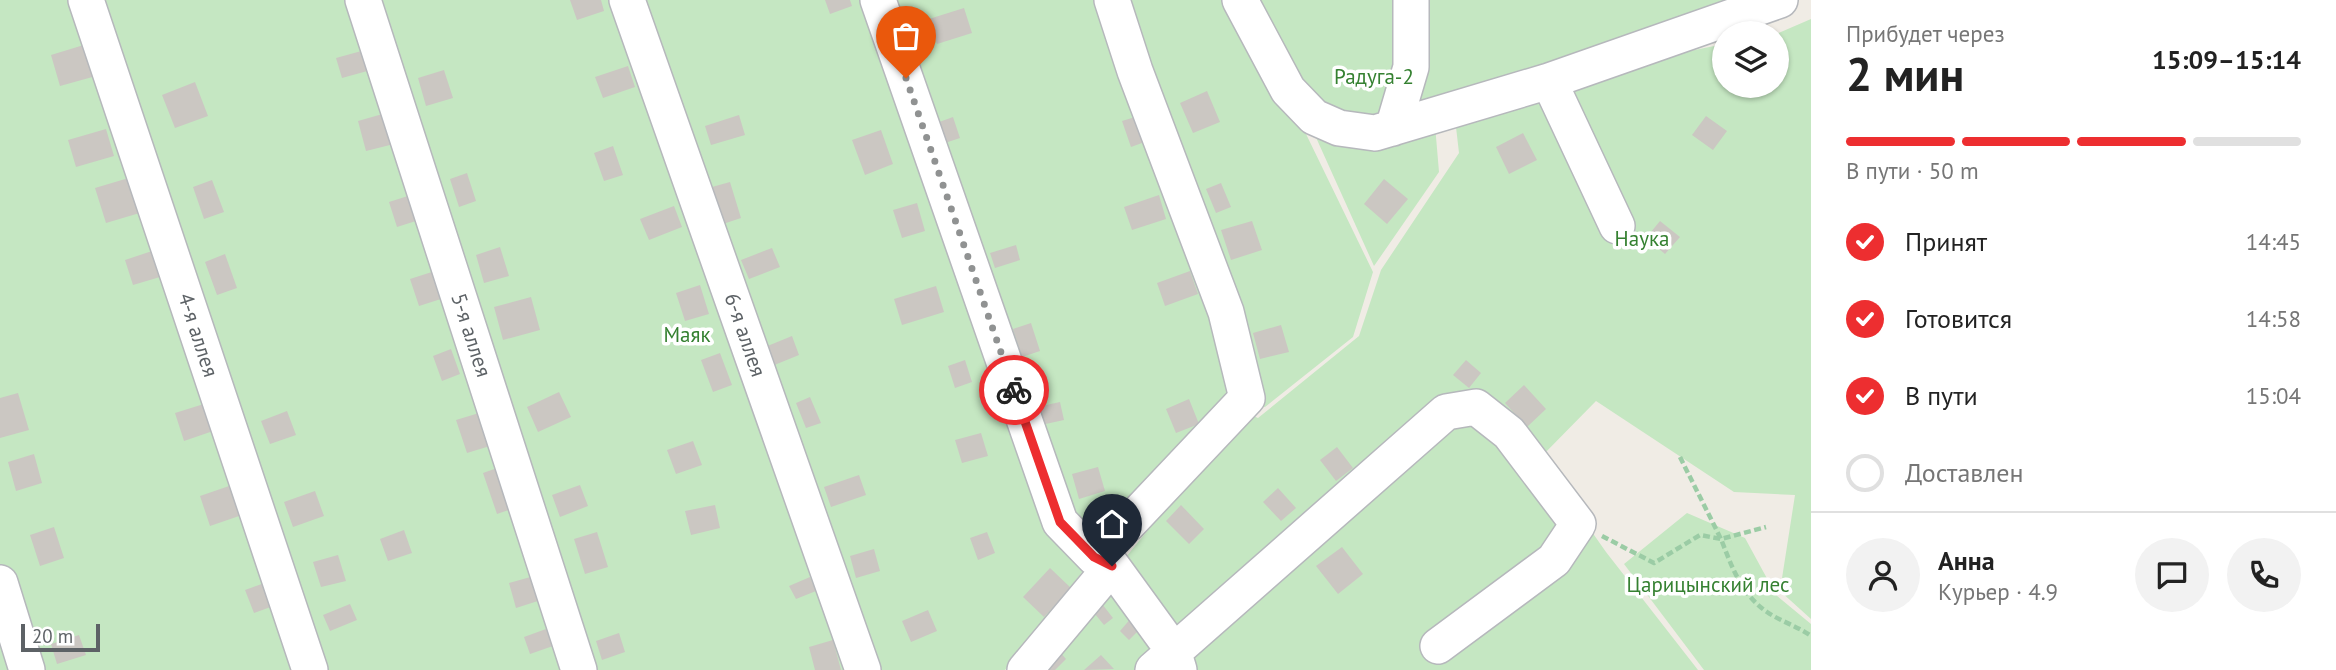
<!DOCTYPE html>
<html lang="ru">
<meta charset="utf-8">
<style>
:root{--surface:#fff;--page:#f2f2f2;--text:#222;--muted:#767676;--line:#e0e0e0;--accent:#ed2e30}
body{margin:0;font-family:"PT Sans",sans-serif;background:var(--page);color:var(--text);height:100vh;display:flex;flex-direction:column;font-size:26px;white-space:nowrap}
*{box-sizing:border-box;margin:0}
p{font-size:23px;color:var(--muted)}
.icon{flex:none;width:38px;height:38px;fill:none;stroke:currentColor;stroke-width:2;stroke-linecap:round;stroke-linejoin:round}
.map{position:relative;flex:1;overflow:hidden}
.side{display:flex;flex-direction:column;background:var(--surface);width:525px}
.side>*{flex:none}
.controls{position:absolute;left:1712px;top:21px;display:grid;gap:14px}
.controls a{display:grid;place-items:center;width:77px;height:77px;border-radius:50%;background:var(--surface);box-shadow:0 2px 5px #0004;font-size:35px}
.scale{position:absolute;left:21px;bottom:18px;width:79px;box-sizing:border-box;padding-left:7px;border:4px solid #5d6266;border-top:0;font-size:19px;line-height:24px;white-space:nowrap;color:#5d6266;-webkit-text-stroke:5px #fff;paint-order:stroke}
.pin{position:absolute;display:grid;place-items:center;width:60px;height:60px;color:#fff;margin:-72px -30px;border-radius:50% 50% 50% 0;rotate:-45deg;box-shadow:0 0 7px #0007}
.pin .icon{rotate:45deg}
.courier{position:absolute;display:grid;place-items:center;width:70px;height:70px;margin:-35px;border:5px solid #ed2e30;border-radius:50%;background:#fff;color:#222;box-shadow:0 2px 9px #0007}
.overview em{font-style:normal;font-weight:700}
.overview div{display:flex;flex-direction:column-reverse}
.overview{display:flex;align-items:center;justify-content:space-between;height:119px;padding:0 35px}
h1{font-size:46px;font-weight:700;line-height:52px}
.bar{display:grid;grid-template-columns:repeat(4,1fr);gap:10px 7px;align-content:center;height:84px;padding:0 35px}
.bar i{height:9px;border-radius:5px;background:var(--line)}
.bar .current{background:var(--accent)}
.bar p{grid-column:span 4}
.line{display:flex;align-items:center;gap:18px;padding:0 35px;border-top:2px solid var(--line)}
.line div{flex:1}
.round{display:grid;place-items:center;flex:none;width:74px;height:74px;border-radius:37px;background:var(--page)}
ol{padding:0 35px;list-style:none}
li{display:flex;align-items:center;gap:21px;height:77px}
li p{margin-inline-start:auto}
li .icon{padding:7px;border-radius:50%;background:var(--accent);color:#fff;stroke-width:4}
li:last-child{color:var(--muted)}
li i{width:38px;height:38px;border:4px solid var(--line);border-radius:50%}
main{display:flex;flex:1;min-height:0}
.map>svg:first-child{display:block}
.green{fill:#c5e7c2}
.building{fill:#cbc7c2}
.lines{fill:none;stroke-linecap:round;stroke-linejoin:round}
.minor-casing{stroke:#b6b8bc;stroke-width:38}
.path{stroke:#9bcca5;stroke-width:4.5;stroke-dasharray:7 3.5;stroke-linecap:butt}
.minor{stroke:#fff;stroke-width:35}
.done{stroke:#909292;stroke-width:7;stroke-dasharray:0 12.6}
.route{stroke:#ed2e30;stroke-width:9}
.labels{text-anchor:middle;stroke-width:7;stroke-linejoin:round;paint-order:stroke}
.park-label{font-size:21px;fill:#358131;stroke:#fff}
.street-label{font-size:21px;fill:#5d6266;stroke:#fff}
</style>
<main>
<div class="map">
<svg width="1811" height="670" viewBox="0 0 1811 670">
<rect width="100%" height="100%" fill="#f0ece5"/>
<!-- green -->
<path class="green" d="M0,0h1241l132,272 -20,65 -88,70 -43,1 -128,149 -89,113h-1005z
M1254,0h510l-329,125 4,47 -65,94z
M1811,19v600l-31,-28 15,-96 -61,-3 -138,-91 -56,57 66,94 92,118h-664l210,-258 14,6 101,-82 22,-66 78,-117 -3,-26 85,-36 85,-27 98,-20v42h52v-52z
M1687,513l58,25 31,57 35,29v46h-107l-80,-106z"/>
<!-- building -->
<path class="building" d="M570,0h31l3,11 -27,9z
M825,0h25l2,6 -22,8z
M964,8l8,25 -35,11 -8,-25z
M87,44l9,32 -36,10 -9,-31z
M365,50l6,20 -29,8 -6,-20z
M628,66l7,21 -32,11 -8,-21z
M444,70l9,28 -27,8 -8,-28z
M195,82l13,34 -33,12 -13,-33z
M1207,91l13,31 -27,11 -13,-30z
M386,113l8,31 -28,7 -8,-30z
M1145,114l8,25 -22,8 -9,-26z
M739,115l6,20 -34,10 -6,-19z
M1706,116l21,15 -14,19 -21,-15z
M953,117l7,21 -21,7 -8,-20z
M106,129l8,27 -38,11 -8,-27z
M881,130l12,34 -28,11 -13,-35z
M1523,133l14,27 -28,14 -13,-27z
M613,146l10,29 -19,6 -10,-28z
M467,173l9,28 -17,6 -9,-28z
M132,177l11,35 -37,11 -11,-35z
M1384,179l24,20 -21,25 -23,-20z
M212,180l12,32 -20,7 -11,-32z
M730,182l11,36 -18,6 -11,-37z
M1221,183l10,24 -15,6 -10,-24z
M411,195l8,25 -22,7 -8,-25z
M1159,195l7,24 -34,11 -8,-23z
M917,203l8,28 -23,7 -9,-28z
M674,206l8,21 -33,13 -9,-21z
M1252,221l10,29 -31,10 -10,-30z
M1660,221l20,16 -15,17 -19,-16z
M1016,245l4,15 -25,8 -5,-15z
M500,247l9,29 -25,7 -8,-28z
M772,248l8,19 -31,12 -8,-19z
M152,251l8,26 -27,8 -8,-25z
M225,254l12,34 -20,7 -12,-33z
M435,271l9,27 -25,8 -9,-27z
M1190,271l8,23 -33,12 -8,-23z
M700,285l9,29 -24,7 -9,-28z
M936,286l8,26 -42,13 -8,-26z
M531,297l9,33 -37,10 -9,-33z
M1031,323l9,28 -18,6 -9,-28z
M1281,325l8,27 -29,7 -7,-26z
M792,336l7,19 -32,13 -7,-19z
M451,349l9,25 -18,7 -9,-25z
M720,353l12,32 -19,7 -12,-32z
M965,360l7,22 -17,6 -7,-22z
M1466,360l15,13 -12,15 -16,-13z
M1524,385l22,24 -19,18 -22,-24z
M559,392l12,25 -33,15 -11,-25z
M18,393l11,37 -29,8v-40z
M810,397l11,26 -15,5 -10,-25z
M1189,399l10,25 -23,9 -10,-24z
M1060,402l4,18 -23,5 -4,-18z
M207,403l9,27 -32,11 -9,-28z
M287,411l9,24 -26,9 -9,-23z
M479,413l11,33 -23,7 -11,-33z
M981,433l7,23 -26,7 -7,-23z
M693,441l9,24 -26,9 -9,-24z
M1337,447l16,21 -17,13 -16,-21z
M34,454l8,29 -26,8 -8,-29z
M500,467l14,41 -17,6 -14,-41z
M1098,467l7,24 -26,8 -7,-25z
M859,475l7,20 -35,12 -7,-20z
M232,485l10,30 -32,11 -10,-30z
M580,485l8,21 -28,11 -8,-22z
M1278,488l18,20 -15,13 -18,-19z
M315,491l9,25 -31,11 -9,-25z
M715,505l5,23 -29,7 -6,-24z
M1181,505l23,24 -15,15 -23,-23z
M54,527l10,31 -24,8 -10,-31z
M404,530l8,23 -24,8 -8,-22z
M597,532l11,35 -23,7 -11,-35z
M987,532l8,21 -17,7 -8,-22z
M1342,547l21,27 -25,20 -22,-28z
M874,549l6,22 -24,7 -6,-22z
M338,555l8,26 -25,6 -8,-25z
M1050,568l21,20 -27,29 -21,-20z
M534,576l7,24 -25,8 -7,-25z
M810,577l6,14 -20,8 -7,-13z
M270,581l9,23 -25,9 -9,-23z
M1099,600l14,18 -9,7 -14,-17z
M350,604l7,16 -27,11 -7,-16z
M928,610l9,21 -26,11 -9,-21z
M1132,617l10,10 -13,13 -9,-9z
M546,629l7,17 -23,8 -6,-17z
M619,633l6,19 -23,8 -6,-19z
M79,635l7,20 -29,9 -6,-20z
M833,640l8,30h-26l-6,-23z
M1058,650l8,9 -11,11h-18z
M1101,655l13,14 -30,1z"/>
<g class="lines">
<!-- minor casing -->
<g class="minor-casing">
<path id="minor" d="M86,0l224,670
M363,0l216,670
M627,0l236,670
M878,0l182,522 34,35 18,9
M1112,0l23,71 91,241 21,86 -119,126
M1240,0l48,90 26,27 25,11 36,5 174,-52 231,-81
M1549,81l68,145
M1393,128l18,-61v-67
M1112,566l61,84 6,20
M0,583l27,87
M1025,670l87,-104
M1153,670l293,-258 30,-5 33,26 69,91 -24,36 -116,86"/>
</g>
<!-- path -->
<path class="path" d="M1680,457l41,82 45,-12
M1602,536l52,27 46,-28 21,4c11,28 20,55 46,73 13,9 30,14 44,24"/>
<!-- minor -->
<use href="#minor" class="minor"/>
</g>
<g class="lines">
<!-- done -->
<path class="done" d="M906,78l108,312"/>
<!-- route -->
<path class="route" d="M1014,390l46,132 34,35 18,9"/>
</g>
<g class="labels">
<!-- park labels -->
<g class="park-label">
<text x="1374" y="84">Радуга-2</text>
<text x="1642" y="246">Наука</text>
<text x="687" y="342">Маяк</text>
<text x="1708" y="592">Царицынский лес</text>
</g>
<!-- street labels -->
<g class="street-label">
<text transform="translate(198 335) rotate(72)" y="7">4-я аллея</text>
<text transform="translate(471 335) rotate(72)" y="7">5-я аллея</text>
<text transform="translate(745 335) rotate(71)" y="7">6-я аллея</text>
</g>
</g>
</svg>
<div class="controls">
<a><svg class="icon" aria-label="layers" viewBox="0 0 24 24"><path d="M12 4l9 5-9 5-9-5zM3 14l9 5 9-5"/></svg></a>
</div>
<div class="scale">20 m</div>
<div class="pin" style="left:906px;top:78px;background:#ea580c"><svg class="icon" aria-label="bag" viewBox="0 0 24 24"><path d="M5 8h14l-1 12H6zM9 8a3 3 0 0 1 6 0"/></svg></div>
<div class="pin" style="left:1112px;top:566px;background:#1f2937"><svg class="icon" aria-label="home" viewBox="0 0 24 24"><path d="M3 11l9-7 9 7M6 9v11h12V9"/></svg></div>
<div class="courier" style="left:1014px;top:390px"><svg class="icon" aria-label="bike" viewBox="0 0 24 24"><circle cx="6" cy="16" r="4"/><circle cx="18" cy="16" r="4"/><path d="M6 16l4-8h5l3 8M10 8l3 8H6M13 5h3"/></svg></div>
</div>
<section class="side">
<div class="overview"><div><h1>2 мин</h1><p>Прибудет через</p></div><em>15:09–15:14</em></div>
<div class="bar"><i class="current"></i><i class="current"></i><i class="current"></i><i></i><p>В пути · 50 m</p></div>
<ol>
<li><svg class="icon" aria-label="check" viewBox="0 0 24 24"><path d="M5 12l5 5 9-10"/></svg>Принят<p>14:45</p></li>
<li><svg class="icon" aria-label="check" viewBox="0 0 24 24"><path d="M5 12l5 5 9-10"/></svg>Готовится<p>14:58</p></li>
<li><svg class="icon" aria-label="check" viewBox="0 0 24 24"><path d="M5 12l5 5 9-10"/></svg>В пути<p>15:04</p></li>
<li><i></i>Доставлен</li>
</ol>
<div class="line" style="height:126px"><a class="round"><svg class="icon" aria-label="person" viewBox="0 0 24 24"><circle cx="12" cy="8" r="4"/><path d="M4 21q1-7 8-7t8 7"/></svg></a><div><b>Анна</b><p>Курьер · 4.9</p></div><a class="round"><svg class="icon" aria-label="chat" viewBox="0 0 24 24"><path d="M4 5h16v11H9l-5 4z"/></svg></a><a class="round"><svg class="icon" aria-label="phone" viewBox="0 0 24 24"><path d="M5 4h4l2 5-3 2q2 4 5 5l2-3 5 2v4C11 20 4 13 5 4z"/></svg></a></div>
</section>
</main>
